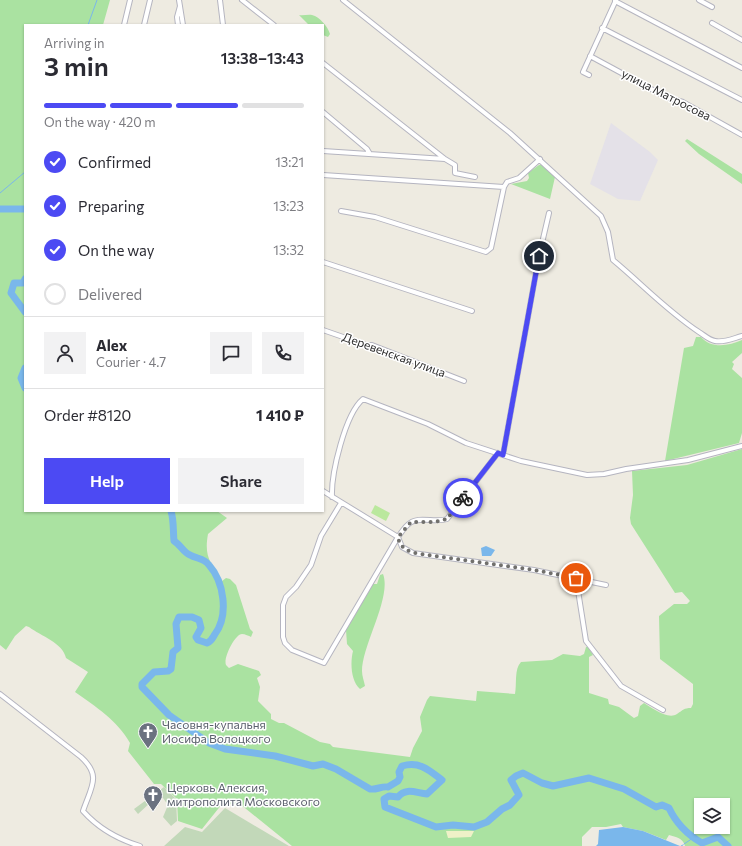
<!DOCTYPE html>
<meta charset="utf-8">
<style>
:root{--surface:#fff;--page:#f2f2f3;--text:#2b2b33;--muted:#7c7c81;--line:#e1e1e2;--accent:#4c4af3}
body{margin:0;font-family:Commissioner,sans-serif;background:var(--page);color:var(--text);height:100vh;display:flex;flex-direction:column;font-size:15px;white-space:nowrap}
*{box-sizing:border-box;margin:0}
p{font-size:13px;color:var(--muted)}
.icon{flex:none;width:22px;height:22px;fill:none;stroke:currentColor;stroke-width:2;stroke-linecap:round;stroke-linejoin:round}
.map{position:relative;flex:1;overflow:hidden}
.panel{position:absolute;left:24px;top:24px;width:300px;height:488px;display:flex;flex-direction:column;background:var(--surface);border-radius:0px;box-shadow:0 1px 3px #0004}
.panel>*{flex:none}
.tools{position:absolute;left:694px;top:798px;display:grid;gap:8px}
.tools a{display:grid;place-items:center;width:36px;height:36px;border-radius:0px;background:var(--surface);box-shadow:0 1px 3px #0004;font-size:20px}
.pin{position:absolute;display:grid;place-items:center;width:34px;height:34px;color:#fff;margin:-17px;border:2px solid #fff;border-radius:50%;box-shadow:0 1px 4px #0007}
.courier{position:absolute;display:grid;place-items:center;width:40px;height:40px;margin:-20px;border:3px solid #4c4af3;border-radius:50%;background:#fff;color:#222;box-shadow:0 1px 5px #0007}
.overview em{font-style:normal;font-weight:600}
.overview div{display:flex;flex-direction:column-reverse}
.overview{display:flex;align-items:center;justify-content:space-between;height:68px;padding:0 20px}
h1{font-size:26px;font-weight:600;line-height:30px}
.bar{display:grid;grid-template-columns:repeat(4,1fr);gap:6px 4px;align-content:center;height:48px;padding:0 20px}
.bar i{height:5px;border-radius:3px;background:var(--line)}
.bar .active{background:var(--accent)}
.bar p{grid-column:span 4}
.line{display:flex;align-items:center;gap:10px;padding:0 20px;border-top:1px solid var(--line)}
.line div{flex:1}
.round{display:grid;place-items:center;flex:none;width:42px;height:42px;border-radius:0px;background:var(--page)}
ol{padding:0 20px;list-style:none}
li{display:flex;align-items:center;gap:12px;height:44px}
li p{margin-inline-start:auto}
li .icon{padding:4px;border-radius:50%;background:var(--accent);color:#fff;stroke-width:4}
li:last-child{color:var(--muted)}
li i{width:22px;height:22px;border:2px solid var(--line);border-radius:50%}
.cta{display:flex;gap:8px;margin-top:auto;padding:8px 20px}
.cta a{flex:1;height:46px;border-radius:0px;background:var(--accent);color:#fff;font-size:16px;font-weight:600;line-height:46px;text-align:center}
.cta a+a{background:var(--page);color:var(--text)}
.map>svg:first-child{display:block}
.industrial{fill:#e4e1e8}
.green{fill:#aae2a1;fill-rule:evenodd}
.sand{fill:#eff1c7}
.cemetery{fill:#c2d8b9}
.pitch{fill:#bae89d}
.water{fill:#7ab7eb}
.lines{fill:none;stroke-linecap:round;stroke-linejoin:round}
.stream{stroke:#7ab7eb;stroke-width:1}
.river{stroke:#7ab7eb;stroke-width:7}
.minor-casing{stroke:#b5b5c0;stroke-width:6}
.minor{stroke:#fff;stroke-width:4}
.done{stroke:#71706d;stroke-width:4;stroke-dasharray:0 7.2}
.route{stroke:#4c4af3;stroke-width:5}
.labels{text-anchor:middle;stroke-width:3;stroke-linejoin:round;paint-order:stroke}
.street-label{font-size:12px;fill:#2e2e2e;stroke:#fff}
.worship-label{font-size:12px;fill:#5b616d;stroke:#fff;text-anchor:start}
</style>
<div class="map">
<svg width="742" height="846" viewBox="0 0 742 846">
<rect width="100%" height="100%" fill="#eeebe1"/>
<!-- industrial -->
<path class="industrial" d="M611,123l39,29 8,8 -18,41 -22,-2 -28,-15z"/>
<!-- green -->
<path class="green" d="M0,0h110l-7,25h-78v486h192l10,7 -19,16c-4,22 2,28 14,47l4,-3 4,1 6,6 14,44 3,3 -2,5c-2,-1 -6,-3 -9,-3 -7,0 -19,24 -16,31l3,3 9,-4 21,7 2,4 -4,3 3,9 -2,14 13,13v5l8,4h5l36,19 10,2 3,3 77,10 3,-9 9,-17 -2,-14 7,-17 3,-4 46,5 1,-10 38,3c2,-10 -1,-25 6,-32l31,-2 11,-6 17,2 4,-2 2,-7h2l5,8 -4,2v36l19,6 1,5 10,3 15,11 4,-2 2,-10 4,-3c8,5 24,17 33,11 6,-4 7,-6 14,-6l2,-4v-20l-33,-25 -1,-43 15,-12h13l3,-3 -8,-9 -7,1 -44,-69 -1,-6 3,-23 -1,-24 55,-6 55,-16v397h-57c-2,-8 -9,-9 -16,-11l-3,5 -23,-9 -20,-4 -2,-3 -15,3h-14l-10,10v9h-290l-52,-42h-18l-20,25 -24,-8 -1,-22 -16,-15h-7l-26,-33 2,-8c-13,-23 -34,-36 -55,-51l13,-20 -22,-14c-3,-15 -25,-22 -37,-31l-3,-1 -11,10 -9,14 -6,-5zM701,805h22v22h-22z
M299,15c4,1 9,-1 13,0 8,2 16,12 18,19l-2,3 -5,-2v-10h-14z
M687,139l55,35v10l-43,-30 -14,-13z
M539,165h4l12,12 -5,22 -39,-15 16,-3 2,-3 -1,-5z
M696,337h5c10,12 28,9 41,3v13l-10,9 2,2 -2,5 10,9v55l-3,10 -74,18 19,-113 9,-2z
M383,574c9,23 -21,71 -21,97 0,5 2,10 3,15l-5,3c-9,-8 -10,-26 -7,-38l-6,-7 -1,-14 26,-46h5l3,-9z"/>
<!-- sand -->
<path class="sand" d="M446,831h28l-3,6 -23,1z"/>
<!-- cemetery -->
<path class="cemetery" d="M164,787l12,12 1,22 -6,5 -8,-9 5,-12 -5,-7 -12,4 -13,12 -4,-5z
M225,808l64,38h-125l21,-19 17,5z"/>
<!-- pitch -->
<path class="pitch" d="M375,505l15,8 -4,8 -15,-8z"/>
<!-- water -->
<path class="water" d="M486,546l9,4 -4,6h-9l-1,-8z
M623,827l20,4 37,15h-84l2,-2 1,-14z"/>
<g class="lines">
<!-- stream -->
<path class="stream" d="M88,25l9,-25
M0,193l25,-21
M684,844l9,-6
M681,846l2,-1"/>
<!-- river -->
<path class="river" d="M0,209h25
M25,279l-2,4h-9l-3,10 14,19
M25,368l-4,10 4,10
M171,511c3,10 2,20 3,30 7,4 9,11 16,14 7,4 14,3 19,10 15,17 20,50 6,69 -2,3 -3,7 -8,9l-9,-3 -2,-3 5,-9 -2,-8 -7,-3h-13l-3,7 2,24 -5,4 -2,17 -3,2 -14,1 -12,12v3l27,28 40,28 16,6 50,7 38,10 10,-2 13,5 34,20c7,1 11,-3 18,-2l10,-6 2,-4 -1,-5 3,-6c18,-5 27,4 40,14l-15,14c-11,-1 -21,-7 -29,3l-9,-1 -5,3 1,8 51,20 17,-2 21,2 13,-5 15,-13 8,-4 9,-10 -8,-15 5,-4 7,-3 19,10 11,3 36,-8 35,11 32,18 6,-2 7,3c7,15 19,27 33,35l16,-6 10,9"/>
<!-- minor casing -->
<g class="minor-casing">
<path id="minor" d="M179,0l4,25
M220,0l3,25
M242,0l32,25
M343,0l167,133 91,83 7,16 5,28c29,24 54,51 86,72 5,3 10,8 16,9 9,2 19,-3 27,-5
M699,0l13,7
M615,1l127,67
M712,23l30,17
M124,25l6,-25
M144,25l6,-25
M178,25l-1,-8 3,-11
M602,28l140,72
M590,56l76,41 17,5 59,33
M323,63l122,96
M589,75l-6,-3 33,-72
M323,112l44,37 3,5
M323,151l122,8 10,6v8l20,4
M323,175l181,12
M341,211l34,6 111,35 5,-4 13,-61 3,-5 12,-4 21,-19
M323,262l149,49
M323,330l43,15h6l92,36
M503,455l36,-199 10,-43
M323,491l75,46 4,10 11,6 121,17 72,15
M332,497c-1,-23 13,-83 31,-98l65,25 38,19 55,18 66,14 17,-1 22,-5 62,-9 54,-14
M341,503l-20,33 -10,29 -15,22 -10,10 -3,8v32l2,6 7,7 32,13 74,-126c3,-4 7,-11 12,-14 9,-7 26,0 37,-4l51,-66
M576,578l10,63 35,45 42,24
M0,694l81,63c21,19 10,30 2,54 16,18 34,28 57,35"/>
</g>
<!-- minor -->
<use href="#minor" class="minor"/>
</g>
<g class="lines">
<!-- done -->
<path class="done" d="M463,498l-16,21 -12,3h-24l-13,15c2,12 11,15 22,17l114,16 42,8"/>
<!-- route -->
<path class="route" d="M463,498l35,-45 5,2 36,-199"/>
</g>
<!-- icons -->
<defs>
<g id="church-pin" transform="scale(1)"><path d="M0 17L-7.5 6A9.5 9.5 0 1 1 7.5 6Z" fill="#6b7280" stroke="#fff"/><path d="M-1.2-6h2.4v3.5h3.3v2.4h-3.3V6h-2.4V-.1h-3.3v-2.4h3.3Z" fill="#fff"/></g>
</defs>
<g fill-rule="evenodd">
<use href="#church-pin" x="148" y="732"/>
<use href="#church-pin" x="153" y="795"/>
</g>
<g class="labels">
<!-- street labels -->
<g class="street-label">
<text transform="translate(666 95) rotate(27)" y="4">улица Матросова</text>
<text transform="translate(394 355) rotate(20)" y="4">Деревенская улица</text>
</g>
<!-- worship labels -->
<g class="worship-label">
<text x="162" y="729">Часовня-купальня<tspan x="162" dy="14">Иосифа Волоцкого</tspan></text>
<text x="167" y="792">Церковь Алексия,<tspan x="167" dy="14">митрополита Московского</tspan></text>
</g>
</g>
</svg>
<div class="tools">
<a><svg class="icon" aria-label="layers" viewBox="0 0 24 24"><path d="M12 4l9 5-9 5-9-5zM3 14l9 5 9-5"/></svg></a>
</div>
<div class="pin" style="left:576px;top:578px;background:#ea580c"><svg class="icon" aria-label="bag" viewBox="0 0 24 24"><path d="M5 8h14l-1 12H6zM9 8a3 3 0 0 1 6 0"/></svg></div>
<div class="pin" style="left:539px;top:256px;background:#1f2937"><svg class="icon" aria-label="home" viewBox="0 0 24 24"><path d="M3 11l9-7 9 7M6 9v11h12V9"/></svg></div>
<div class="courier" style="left:463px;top:498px"><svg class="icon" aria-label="bike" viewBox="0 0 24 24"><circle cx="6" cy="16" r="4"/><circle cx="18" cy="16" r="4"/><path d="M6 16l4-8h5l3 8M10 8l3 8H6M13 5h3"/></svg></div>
<section class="panel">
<div class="overview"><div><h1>3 min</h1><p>Arriving in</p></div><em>13:38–13:43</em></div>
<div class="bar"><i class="active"></i><i class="active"></i><i class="active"></i><i></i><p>On the way · 420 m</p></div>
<ol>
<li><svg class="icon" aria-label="check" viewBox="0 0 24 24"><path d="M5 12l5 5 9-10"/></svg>Confirmed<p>13:21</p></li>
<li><svg class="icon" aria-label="check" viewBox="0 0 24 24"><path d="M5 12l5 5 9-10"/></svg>Preparing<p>13:23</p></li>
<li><svg class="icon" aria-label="check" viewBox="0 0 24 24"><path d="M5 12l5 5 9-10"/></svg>On the way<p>13:32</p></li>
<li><i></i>Delivered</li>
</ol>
<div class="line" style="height:72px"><a class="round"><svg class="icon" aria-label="person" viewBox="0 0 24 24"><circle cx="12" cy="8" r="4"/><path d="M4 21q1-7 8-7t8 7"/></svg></a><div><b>Alex</b><p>Courier · 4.7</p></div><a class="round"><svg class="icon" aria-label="chat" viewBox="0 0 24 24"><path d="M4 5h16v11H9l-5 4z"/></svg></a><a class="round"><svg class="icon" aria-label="phone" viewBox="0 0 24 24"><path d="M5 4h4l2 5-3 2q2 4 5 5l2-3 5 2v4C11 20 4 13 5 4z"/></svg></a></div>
<div class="line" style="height:52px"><div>Order #8120</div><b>1 410 ₽</b></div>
<div class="cta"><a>Help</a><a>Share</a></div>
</section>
</div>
